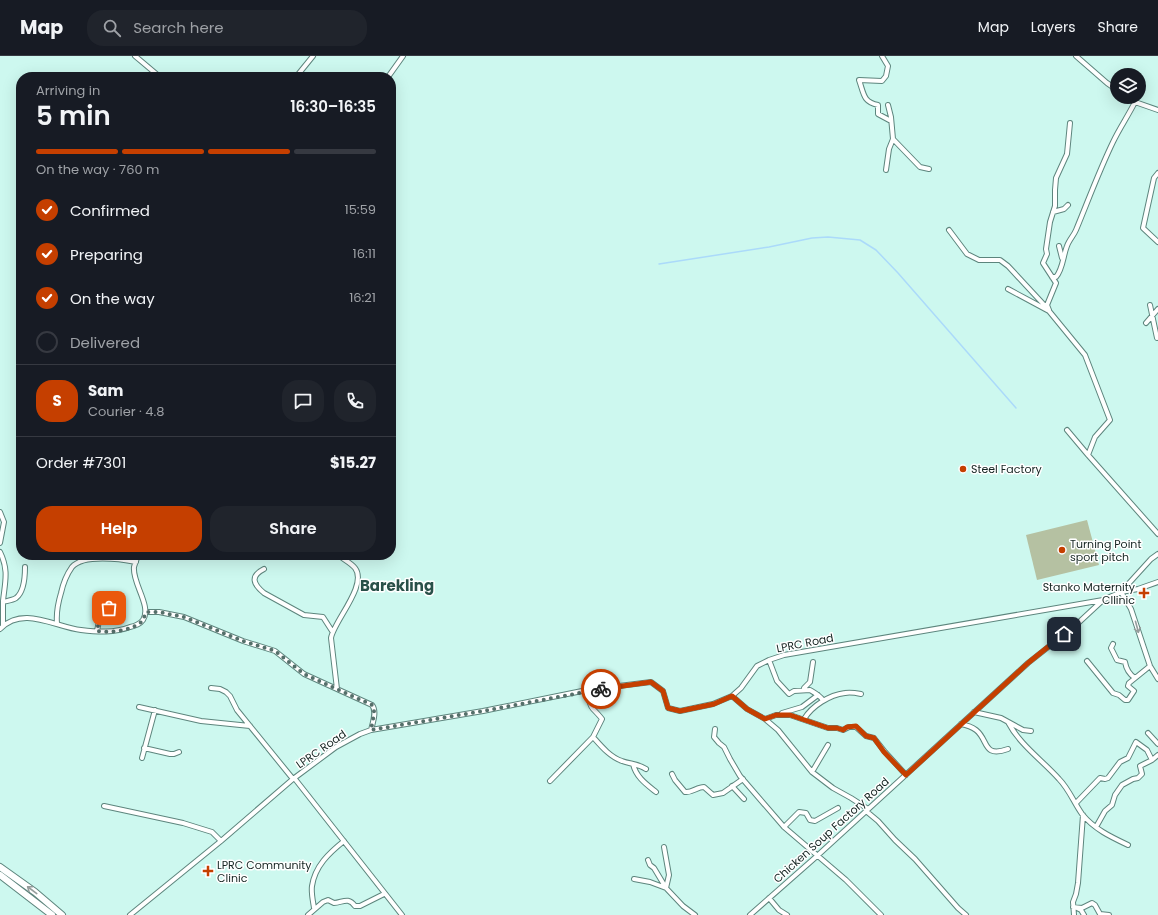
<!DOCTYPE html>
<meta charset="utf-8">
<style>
:root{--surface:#171b24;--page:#20242c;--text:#f1f3f6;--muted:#9ea1a6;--line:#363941;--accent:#c53f00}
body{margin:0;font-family:Poppins,sans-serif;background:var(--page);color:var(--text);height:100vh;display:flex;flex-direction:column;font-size:15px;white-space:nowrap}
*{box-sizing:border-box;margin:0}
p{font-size:13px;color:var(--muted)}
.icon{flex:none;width:22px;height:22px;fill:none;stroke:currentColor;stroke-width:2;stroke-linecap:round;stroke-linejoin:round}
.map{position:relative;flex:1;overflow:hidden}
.drawer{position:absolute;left:16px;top:16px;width:380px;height:488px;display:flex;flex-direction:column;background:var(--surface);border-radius:16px;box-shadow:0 4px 16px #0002}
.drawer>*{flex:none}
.controls{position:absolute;left:1110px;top:12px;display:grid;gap:8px}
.controls a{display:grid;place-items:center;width:36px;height:36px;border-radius:50%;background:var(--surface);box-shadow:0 4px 16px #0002;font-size:20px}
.pin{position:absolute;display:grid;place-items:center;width:34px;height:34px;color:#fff;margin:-17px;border-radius:8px;box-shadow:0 2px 6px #0006}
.courier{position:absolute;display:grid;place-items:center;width:40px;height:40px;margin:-20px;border:3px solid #c53f00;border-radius:50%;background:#fff;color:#222;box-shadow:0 1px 5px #0007}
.head em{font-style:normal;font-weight:600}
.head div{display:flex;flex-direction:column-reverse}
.head{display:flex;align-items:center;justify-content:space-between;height:68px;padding:0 20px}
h1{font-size:26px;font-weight:600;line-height:30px}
.bar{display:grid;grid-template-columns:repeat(4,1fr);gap:6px 4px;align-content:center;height:48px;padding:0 20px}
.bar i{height:5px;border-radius:3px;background:var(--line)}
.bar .active{background:var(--accent)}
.bar p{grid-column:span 4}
.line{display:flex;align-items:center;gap:10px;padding:0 20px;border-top:1px solid var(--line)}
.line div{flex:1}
.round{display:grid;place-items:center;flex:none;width:42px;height:42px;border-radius:16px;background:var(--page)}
ol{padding:0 20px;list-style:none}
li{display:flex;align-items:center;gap:12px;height:44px}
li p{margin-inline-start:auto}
li .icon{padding:4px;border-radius:50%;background:var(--accent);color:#fff;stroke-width:4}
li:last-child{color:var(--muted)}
li i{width:22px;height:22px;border:2px solid var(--line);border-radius:50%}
.primary-button{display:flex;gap:8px;margin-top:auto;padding:8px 20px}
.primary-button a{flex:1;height:46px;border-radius:16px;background:var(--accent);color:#fff;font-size:16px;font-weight:600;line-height:46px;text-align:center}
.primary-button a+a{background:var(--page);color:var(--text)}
header{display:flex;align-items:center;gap:24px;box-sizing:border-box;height:56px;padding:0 20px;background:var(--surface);border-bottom:1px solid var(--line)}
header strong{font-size:19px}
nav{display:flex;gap:22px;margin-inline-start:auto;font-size:14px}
.search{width:280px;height:36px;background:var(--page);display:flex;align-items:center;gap:10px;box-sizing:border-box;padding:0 14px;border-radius:16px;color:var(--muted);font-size:15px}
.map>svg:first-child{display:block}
.green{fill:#b5c1a2}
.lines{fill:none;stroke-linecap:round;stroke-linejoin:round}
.stream{stroke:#abdafa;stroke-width:1.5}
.minor-casing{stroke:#5d857d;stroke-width:6}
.primary-casing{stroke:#5d857d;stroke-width:8}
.minor{stroke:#fff;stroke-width:4}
.primary{stroke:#fff;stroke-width:6}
.oneway{stroke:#969d9c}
.done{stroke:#556f6a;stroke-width:4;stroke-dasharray:0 7.2}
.route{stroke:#c53f00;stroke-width:5}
.poi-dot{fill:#c53f00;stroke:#fff;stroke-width:1.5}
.labels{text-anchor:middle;stroke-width:3;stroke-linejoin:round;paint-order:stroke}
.poi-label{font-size:11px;fill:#152522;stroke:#fff;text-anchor:start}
.street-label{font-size:11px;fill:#152522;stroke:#fff}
.district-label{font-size:15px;font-weight:bold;fill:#295049;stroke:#fff}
</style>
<header>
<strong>Map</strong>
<div class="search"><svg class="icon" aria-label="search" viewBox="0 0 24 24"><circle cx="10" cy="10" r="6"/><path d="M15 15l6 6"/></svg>Search here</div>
<nav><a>Map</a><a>Layers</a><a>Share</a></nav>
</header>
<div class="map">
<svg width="1158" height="859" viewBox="0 0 1158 859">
<rect width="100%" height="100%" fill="#cdf8ef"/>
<!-- green -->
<path class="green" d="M1087,464l12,45 -62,15 -11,-45z"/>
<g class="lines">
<!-- stream -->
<path class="stream" d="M659,208l110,-17 43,-9 16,-1 32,3 16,10 22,23 118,135"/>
<!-- minor casing -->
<g class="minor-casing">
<path id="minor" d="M135,0l25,21
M882,0l6,10 -2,10 -4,5 -23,-1c5,14 4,22 19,25v9l13,7
M1076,0l31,27 10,7
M296,21l17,-21
M388,21l15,-21
M1135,46l23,8
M893,83l27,28 9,2
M886,114l3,-21 4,-10 -2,-22 -3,-12
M1158,117l-4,5 -11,50 15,14
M1053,156l11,-3 4,-4
M949,174l18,24 12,6h21l8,6 39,42
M1059,190l3,12
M1052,221h4c7,-8 7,-21 11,-31 2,-6 7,-11 9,-16 12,-29 23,-59 37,-88 6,-13 15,-26 22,-40l-8,-5
M1008,233l41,22 36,44 25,65 -15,17 -7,18
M1150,249l7,33
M1049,254l-2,-5 9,-22 -13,-20 4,-9 -1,-5 4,-27 5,-16v-16l1,-12 11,-24 3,-31
M1146,267l12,-14
M1067,374l21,25 70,79
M0,456l4,10 -4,21
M0,496c9,18 5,30 3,49 0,8 0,17 0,25
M264,513c-14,7 -11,15 0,24l40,22 19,2 9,14
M1158,526l-20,7 -17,3 10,17 19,57 8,13
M3,546c4,-1 10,-2 13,-4 8,-6 9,-23 9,-31
M146,556h13l25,5 59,24 32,10 29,23 68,31c5,6 1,17 -1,25
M57,567c-1,-11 1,-20 4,-30 2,-9 6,-19 11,-26 11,-13 49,-8 64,-5
M0,573c23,-24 55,-2 81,1 17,2 33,3 49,-3 5,-1 10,-3 13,-7 9,-14 -11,-37 -9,-53 1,-4 3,-8 4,-12
M97,575l2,-10 15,-17
M1113,588l-2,4 6,12 8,2c1,6 4,12 10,16
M769,604l8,21 12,13 5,-3 16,-1c5,3 9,5 13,10
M1087,605l26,32 6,2 6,5h3l6,-9 -6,-5 1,-3 21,-17
M211,632l9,1 6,3 4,4 7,14 56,69
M337,633l-6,-51c3,-17 37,-53 24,-70 -4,-5 -12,-9 -17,-13
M804,634v-2l6,-6 3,-20
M732,640l15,13 18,10 11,-4h14l38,13h9l6,2 6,-3h7l10,9 8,2 11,14 21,23
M139,651l62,14 49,5
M974,656l27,6 22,12 8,1
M782,657l20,-6 16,-12
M765,663l13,11 34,42 21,16 18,10 17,11
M804,663c8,-13 25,-24 41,-26 5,-1 11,0 16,1
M1008,666c12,23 34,38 51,57 10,10 15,24 23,35 12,15 29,23 46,31
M961,668c5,1 11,3 15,6 13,10 6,28 32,19
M715,673l-1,8 5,6 5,4 6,12 10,17 44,51 62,53 35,35
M1148,677l10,11
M593,681c8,9 17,20 29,24 8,3 17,3 24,8
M144,692l26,6h4l5,-2
M142,702l13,-48
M633,708c3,13 13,20 23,28
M812,716l16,-27
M672,718l3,6 10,12c7,1 12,-5 19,-5l9,8 10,-2 20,-14
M295,723l107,136
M550,725l43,-44 9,-18c-3,-4 -5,-6 -9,-10 -4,-4 -5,-13 -6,-19
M732,730l12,13
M1076,747l24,-25 5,1 3,-1 12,-16 8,-4 8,-16 11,8 5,10
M104,750l79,17 29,9 9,9
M866,755l12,10 17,19 20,19 43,49 8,7
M784,771l15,-15 7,1 4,7 5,1 23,-13
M1096,771l9,-16 7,-6 3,-10 7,-10 11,-6 5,-1 4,-4 -2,-8 12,-6 6,-5
M648,804l2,5 4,3 12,20 17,18 12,9
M634,823l16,3 16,6 3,-13 -5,-28
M769,842l10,12 8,5
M1073,851l9,1 10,-5 3,2 5,9 9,1
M314,852c-1,-7 -3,-15 -2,-22 3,-20 17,-33 32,-45
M1077,852l4,2 3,5
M130,859l91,-74 72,-62 43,-32 24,-13 11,-4 112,-19 104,-21 64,-8 12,9 5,17 12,3 33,-7 19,-8 9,-8 16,-22 12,-6 15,-5 319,-55
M308,859l15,-13 5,-2c2,1 4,2 6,3 8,0 14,-7 21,3h5l24,-12
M750,859l67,-59 211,-193 48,-38 27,-25 18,-8 30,-33 7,-5
M1074,859l-1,-13 3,-8 2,-11 5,-68"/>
</g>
<!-- primary casing -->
<g class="primary-casing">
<path id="primary" d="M0,811l35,25 27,23
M0,819l52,40"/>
</g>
<!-- minor -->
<use href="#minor" class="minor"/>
<!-- primary -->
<use href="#primary" class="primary"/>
</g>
<!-- one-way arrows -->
<defs><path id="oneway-shaft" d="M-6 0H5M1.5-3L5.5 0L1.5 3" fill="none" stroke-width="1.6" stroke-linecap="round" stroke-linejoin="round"/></defs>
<g class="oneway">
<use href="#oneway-shaft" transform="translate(1137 571) rotate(75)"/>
<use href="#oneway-shaft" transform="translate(32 834) rotate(-143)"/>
</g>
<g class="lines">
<!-- done -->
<path class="done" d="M109,552l-10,13 -2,10c12,2 33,0 43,-8 4,-2 4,-7 6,-11h13l25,5 59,24 32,10 29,23 68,31 2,3v6l-3,16 112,-19 118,-22"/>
<!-- route -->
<path class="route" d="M601,633l50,-7 12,9 5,17 12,3 34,-7 18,-8 15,13 18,10 11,-4h14l38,13h9l6,2 4,-3 9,-1 10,10 8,2 10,14 22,23 122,-112 36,-29"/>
</g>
<!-- markers -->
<g class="poi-dot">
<circle cx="963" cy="413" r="4"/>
<circle cx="1062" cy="494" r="4"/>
<path d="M1142 531h4v4h4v4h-4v4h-4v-4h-4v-4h4z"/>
<path d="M206 809h4v4h4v4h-4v4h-4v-4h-4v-4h4z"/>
</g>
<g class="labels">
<!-- poi labels -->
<g class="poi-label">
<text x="971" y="417">Steel Factory</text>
<text x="1070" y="492">Turning Point<tspan x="1070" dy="13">sport pitch</tspan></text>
<text x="1135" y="535" text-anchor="end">Stanko Maternity<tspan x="1135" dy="13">Cllinic</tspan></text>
<text x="217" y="813">LPRC Community<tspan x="217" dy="13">Clinic</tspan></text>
</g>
<!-- street labels -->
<g class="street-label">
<text transform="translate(805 587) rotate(-11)" y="4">LPRC Road</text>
<text transform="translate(321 693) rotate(-35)" y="4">LPRC Road</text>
<text transform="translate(831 774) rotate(-42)" y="4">Chicken Soup Factory Road</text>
</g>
<!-- district labels -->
<g class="district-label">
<text x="397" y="535">Barekling</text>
</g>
</g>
</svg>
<div class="controls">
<a><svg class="icon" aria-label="layers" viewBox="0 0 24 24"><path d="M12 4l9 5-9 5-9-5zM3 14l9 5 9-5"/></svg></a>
</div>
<div class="pin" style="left:109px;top:552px;background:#ea580c"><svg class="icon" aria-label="bag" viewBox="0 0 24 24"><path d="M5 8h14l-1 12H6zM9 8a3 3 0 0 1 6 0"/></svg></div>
<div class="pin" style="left:1064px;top:578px;background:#1f2937"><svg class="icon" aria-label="home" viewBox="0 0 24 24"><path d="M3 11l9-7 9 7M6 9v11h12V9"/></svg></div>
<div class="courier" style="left:601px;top:633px"><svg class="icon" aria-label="bike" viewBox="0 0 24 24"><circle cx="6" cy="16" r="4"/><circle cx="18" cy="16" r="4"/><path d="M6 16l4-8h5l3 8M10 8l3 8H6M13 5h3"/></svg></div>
<section class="drawer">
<div class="head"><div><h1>5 min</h1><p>Arriving in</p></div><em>16:30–16:35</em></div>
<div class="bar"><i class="active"></i><i class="active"></i><i class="active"></i><i></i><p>On the way · 760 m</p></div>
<ol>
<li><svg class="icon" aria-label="check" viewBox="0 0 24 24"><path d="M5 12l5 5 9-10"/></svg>Confirmed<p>15:59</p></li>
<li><svg class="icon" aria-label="check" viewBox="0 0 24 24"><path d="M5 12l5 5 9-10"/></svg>Preparing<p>16:11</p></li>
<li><svg class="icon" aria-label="check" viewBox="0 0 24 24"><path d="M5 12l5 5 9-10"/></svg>On the way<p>16:21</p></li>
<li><i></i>Delivered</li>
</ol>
<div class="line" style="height:72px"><b class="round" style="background:var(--accent);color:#fff">S</b><div><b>Sam</b><p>Courier · 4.8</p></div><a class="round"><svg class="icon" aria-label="chat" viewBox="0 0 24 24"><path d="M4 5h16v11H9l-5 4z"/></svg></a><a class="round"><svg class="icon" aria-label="phone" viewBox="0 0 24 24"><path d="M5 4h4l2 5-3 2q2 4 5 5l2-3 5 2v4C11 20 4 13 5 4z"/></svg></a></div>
<div class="line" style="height:52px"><div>Order #7301</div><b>$15.27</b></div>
<div class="primary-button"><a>Help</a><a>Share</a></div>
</section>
</div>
